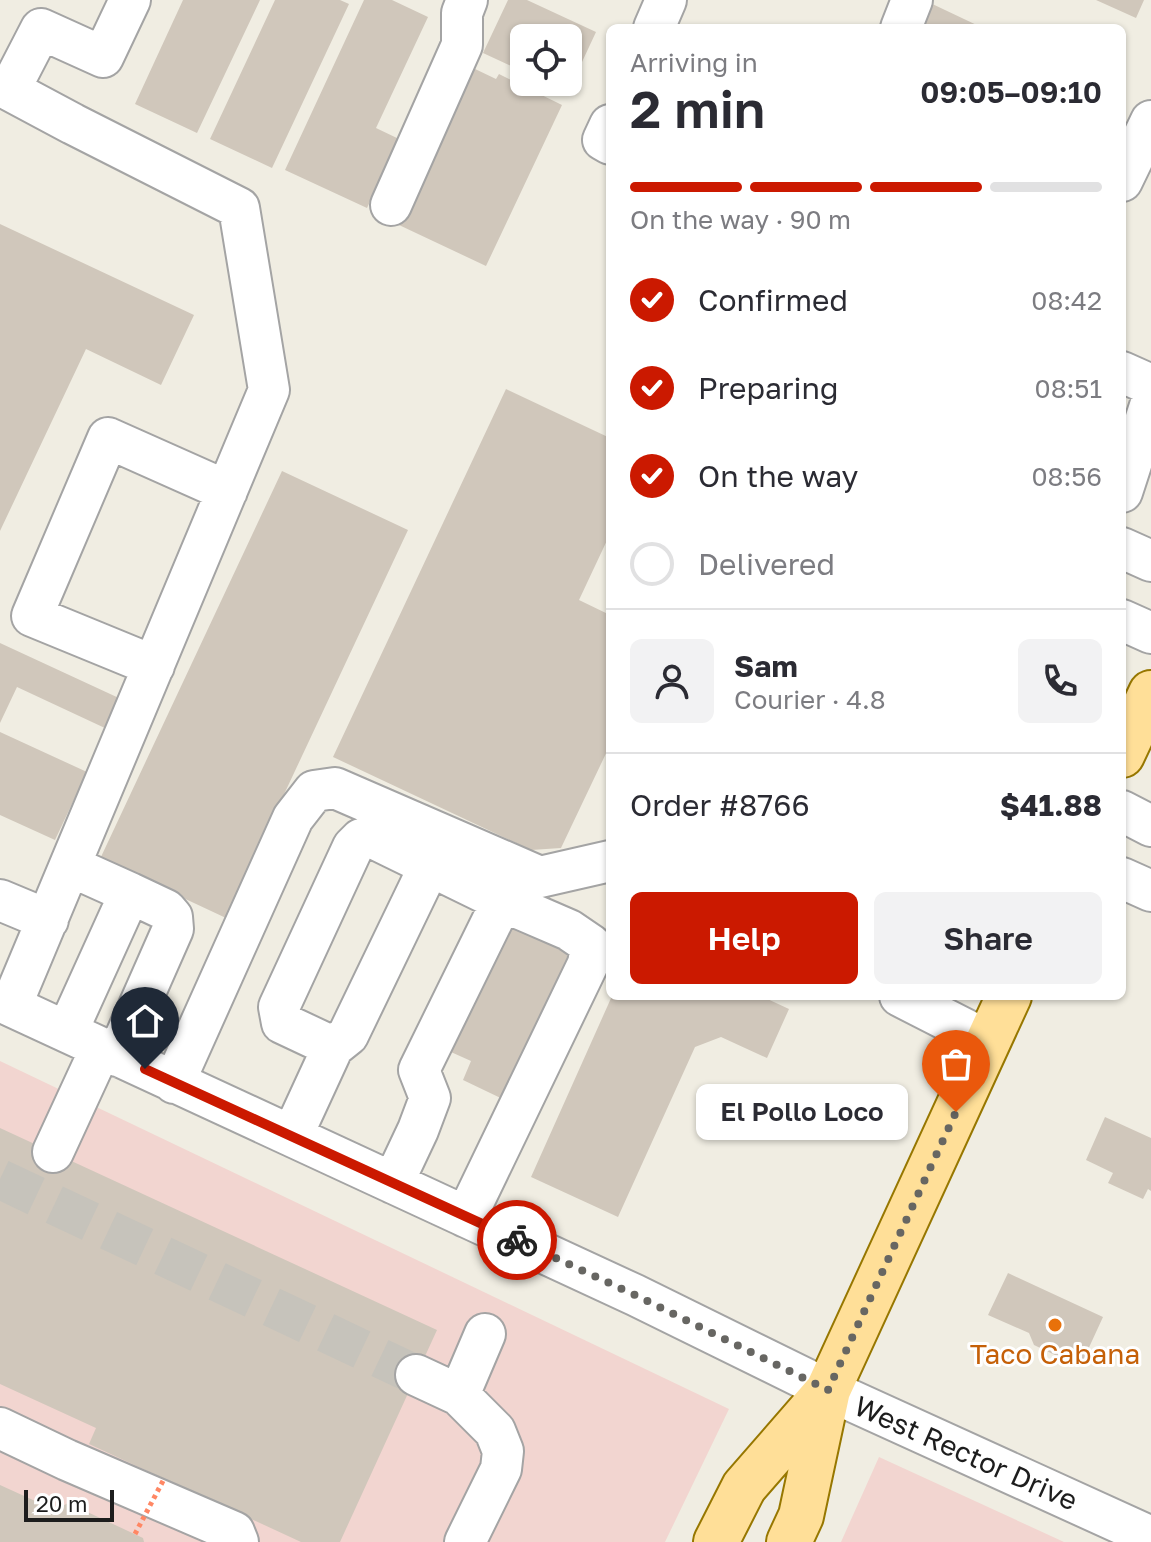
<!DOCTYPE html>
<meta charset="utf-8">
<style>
:root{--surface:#fff;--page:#f2f2f3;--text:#2b2b33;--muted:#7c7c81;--line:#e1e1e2;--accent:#cb1900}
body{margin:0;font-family:"Golos Text",sans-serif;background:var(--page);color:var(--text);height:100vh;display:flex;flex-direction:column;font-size:30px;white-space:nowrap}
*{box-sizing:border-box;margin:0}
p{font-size:26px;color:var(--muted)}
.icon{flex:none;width:44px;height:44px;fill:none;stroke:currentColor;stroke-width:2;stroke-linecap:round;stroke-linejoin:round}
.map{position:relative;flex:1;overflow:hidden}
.panel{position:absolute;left:606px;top:24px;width:520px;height:976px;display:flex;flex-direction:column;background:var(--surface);border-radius:12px;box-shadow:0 2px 6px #0004}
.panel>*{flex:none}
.controls{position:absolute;left:510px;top:24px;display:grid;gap:16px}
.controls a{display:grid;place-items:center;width:72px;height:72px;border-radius:12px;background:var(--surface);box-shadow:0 2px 6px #0004;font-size:40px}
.scale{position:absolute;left:24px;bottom:20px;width:90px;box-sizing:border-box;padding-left:8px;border:4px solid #1d1d1d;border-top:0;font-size:22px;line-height:28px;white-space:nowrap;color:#1d1d1d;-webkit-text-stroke:6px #fff;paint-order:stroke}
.pin{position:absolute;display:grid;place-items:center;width:68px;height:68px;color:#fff;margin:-82px -34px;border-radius:50% 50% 50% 0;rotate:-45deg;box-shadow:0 0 8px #0007}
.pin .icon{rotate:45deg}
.courier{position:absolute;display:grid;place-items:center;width:80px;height:80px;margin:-40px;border:6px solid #cb1900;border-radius:50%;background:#fff;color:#222;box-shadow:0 2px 10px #0007}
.bubble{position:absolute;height:56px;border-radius:12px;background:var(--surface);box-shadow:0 2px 6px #0004;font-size:26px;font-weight:600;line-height:56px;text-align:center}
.overview em{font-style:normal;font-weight:600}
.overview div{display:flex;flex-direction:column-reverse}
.overview{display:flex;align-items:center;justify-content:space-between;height:136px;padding:0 24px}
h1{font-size:52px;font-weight:600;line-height:60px}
.bar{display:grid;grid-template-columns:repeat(4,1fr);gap:12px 8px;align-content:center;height:96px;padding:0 24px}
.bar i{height:10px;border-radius:6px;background:var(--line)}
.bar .on{background:var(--accent)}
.bar p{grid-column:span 4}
.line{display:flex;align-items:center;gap:20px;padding:0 24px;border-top:2px solid var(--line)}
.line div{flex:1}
.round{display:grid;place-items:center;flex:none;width:84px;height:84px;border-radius:12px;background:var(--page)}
ol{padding:0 24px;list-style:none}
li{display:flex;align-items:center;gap:24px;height:88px}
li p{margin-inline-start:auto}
li .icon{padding:8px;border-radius:50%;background:var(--accent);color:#fff;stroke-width:4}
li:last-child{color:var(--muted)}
li i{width:44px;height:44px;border:4px solid var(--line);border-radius:50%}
.action{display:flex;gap:16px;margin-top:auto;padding:16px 24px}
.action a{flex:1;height:92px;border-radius:12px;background:var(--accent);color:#fff;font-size:32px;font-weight:600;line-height:92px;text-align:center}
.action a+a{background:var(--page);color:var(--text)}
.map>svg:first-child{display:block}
.commercial{fill:#f2d5d0}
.building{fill:#d0c7bb}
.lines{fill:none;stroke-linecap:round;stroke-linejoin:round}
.minor-tunnel{stroke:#c6c3bb;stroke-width:40;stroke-dasharray:40 20;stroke-linecap:butt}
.minor-casing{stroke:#a4a4a4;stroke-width:44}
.major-casing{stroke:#977700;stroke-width:48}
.minor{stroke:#fff;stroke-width:40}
.major{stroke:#ffdf98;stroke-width:44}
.path-bridge{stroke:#ff8764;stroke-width:5;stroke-dasharray:4 4;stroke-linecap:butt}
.done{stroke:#676662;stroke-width:8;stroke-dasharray:0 14.4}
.route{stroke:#cb1900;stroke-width:10}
.food-dot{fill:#e8710a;stroke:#fff;stroke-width:3}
.labels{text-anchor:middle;stroke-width:6;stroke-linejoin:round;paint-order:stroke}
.food-label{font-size:28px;fill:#c56008;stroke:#fff}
.street-label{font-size:28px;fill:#1d1d1d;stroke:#fff}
</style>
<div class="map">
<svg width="1151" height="1542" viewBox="0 0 1151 1542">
<rect width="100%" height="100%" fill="#f0ede2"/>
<!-- commercial -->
<path class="commercial" d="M0,1061l729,348 -64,133h-665z
M879,1457l185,85h-223z"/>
<!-- building -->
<path class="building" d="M183,0h77l-63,133 -62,-29z
M275,0h65l9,4 -77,164 -62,-29z
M364,0h28l36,17 -52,111 23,11 -32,69 -82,-38z
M508,0h19l69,32 -28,60 -22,-10h22v-44h-44v34l-41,-19z
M1096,0h48l-8,18z
M926,1l57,27h-70z
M473,68l23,11 3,-5 63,31 -76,161 -87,-41z
M0,224l194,91 -33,70 -75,-36 -86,182z
M506,389l104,49v96l-31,66 31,15v130l-49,103 -30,2 -198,-93z
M282,471l126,59 -182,388 -126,-59z
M0,643l121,56 -14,30 -90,-42 -17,36z
M0,732l87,40 -32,68 -55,-25z
M500,921l78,37 -67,145 -48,-23 8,-19 -29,-13z
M612,996h149l28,13 -22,49 -46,-21 -26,10 -77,170 -87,-40z
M1105,1117l46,21v53l-3,-2 -5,10 -35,-16 5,-10 -27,-13z
M0,1128l437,202 -97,212h-39l-212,-98 7,-16 -96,-44z
M1008,1273l95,44 -23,50 -46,-22 -5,-12 -41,-18z
M0,1485l55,25 13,-7 75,35 1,4h-144z"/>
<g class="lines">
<!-- minor-tunnel -->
<path class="minor-tunnel" d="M0,1179l416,196"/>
<!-- minor casing -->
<g class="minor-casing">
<path id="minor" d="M654,28l12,-28
M901,28l11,-28
M0,85l73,39 166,84 30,182 -258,616
M10,89l31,-60 62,28 27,-57
M610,125l-7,15 7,4
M1122,181l29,-60
M391,205l71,-160v-32l5,-13
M1122,372l29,13
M1122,492l29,-89
M1122,548l29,13
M1122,620l29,13
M154,666l-122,-50 76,-178 119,53
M1122,811l29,15
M70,866l60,27
M1122,878l29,13
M0,900l48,20
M900,996l88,45
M0,1001l635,294 193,95 323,147
M67,1032l63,-139 36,17 6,7 1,12 -56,127
M333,1047l15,-12 82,-170
M174,1083l119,-265 21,-27 21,-3 205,89 70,-16
M292,1136l41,-89 -51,-24 -3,-16 74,-160 8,-8 10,-2 131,64
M53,1152l48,-104
M393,1183l25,-53 12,-32 -11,-28 83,-169 67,29 22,15 -3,19 -122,253
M416,1375l43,20 36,36 8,20 -2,18 -36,73
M459,1395l26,-61
M0,1428l67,32 167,72 4,10"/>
</g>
<!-- major casing -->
<g class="major-casing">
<path id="major" d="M1122,755l29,-62
M716,1542l28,-55 80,-92
M789,1542l12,-26 27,-126 181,-394"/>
</g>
<!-- minor -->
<use href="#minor" class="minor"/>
<!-- major -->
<use href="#major" class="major"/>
<!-- path-bridge -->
<path class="path-bridge" d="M135,1534l29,-55"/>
</g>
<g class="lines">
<!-- done -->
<path class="done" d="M517,1240l118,55 193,95 128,-278"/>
<!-- route -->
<path class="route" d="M145,1069l372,171"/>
</g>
<!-- markers -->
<circle class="food-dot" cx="1055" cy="1325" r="8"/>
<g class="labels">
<!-- food labels -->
<g class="food-label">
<text x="1055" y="1364">Taco Cabana</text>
</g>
<!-- street labels -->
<g class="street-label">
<text transform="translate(966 1453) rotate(24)" y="10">West Rector Drive</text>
</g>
</g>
</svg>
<div class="controls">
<a><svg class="icon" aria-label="locate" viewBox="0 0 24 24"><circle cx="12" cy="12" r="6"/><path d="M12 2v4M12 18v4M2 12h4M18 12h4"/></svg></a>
</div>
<div class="scale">20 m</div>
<div class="pin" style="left:956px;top:1112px;background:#ea580c"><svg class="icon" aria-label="bag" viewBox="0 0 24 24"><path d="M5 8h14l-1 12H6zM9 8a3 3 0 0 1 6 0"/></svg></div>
<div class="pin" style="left:145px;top:1069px;background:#1f2937"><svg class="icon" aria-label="home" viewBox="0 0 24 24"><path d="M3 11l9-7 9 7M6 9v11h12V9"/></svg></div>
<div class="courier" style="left:517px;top:1240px"><svg class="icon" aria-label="bike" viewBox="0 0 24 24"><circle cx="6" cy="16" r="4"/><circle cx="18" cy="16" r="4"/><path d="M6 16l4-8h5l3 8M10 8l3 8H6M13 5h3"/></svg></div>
<div class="bubble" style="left:696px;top:1084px;width:212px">El Pollo Loco</div>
<section class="panel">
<div class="overview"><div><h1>2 min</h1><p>Arriving in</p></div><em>09:05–09:10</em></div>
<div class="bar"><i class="on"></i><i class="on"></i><i class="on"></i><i></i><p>On the way · 90 m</p></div>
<ol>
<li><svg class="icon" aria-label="check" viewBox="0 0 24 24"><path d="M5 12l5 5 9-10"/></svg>Confirmed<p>08:42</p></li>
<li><svg class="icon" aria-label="check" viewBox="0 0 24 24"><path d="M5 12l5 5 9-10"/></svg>Preparing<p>08:51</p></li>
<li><svg class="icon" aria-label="check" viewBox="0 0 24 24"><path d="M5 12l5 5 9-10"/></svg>On the way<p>08:56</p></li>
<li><i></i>Delivered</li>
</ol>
<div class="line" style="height:144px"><a class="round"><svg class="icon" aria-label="person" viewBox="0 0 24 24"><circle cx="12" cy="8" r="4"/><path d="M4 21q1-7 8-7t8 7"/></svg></a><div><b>Sam</b><p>Courier · 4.8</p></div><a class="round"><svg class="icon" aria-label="phone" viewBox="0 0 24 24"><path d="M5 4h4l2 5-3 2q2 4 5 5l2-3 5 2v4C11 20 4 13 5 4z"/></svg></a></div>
<div class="line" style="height:104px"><div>Order #8766</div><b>$41.88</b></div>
<div class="action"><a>Help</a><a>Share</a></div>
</section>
</div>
